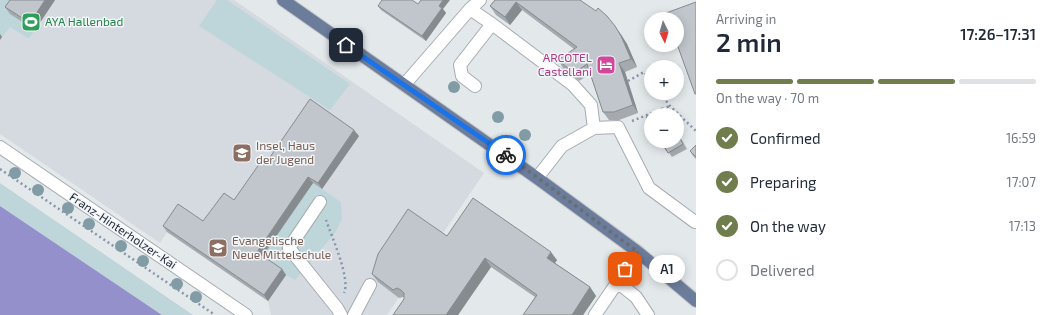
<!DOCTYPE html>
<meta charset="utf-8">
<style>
:root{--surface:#fff;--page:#f2f2f3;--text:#1f2937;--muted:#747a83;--line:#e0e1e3;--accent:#707d4d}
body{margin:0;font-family:"Exo 2",sans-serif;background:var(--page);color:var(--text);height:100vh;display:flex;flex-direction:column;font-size:15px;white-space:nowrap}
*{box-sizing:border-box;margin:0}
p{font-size:13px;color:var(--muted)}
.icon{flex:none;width:22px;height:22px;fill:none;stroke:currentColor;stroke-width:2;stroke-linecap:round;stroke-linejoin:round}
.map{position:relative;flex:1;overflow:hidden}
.sheet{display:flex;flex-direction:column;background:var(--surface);width:360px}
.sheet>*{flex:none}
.needle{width:26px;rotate:175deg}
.fabs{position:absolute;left:644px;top:12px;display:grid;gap:8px}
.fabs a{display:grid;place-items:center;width:40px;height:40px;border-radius:50%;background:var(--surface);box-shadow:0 2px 10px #0003;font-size:20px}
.pin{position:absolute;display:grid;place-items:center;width:34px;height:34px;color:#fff;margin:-17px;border-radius:8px;box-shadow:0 2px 6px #0006}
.courier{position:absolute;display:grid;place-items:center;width:40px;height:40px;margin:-20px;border:3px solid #1a73e8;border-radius:50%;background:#fff;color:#222;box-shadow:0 1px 5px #0007}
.bubble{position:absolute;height:28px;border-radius:14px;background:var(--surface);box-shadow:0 2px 10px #0003;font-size:13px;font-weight:600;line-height:28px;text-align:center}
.headline em{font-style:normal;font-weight:600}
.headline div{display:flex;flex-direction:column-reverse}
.headline{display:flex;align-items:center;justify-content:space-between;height:68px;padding:0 20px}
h1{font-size:26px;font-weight:600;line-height:30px}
.bar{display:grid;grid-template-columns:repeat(4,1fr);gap:6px 4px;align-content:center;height:48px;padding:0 20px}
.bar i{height:5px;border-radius:3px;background:var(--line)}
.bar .on{background:var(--accent)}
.bar p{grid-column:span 4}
ol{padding:0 20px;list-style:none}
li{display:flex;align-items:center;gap:12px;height:44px}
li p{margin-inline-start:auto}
li .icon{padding:4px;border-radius:50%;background:var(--accent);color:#fff;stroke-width:4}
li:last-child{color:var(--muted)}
li i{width:22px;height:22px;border:2px solid var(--line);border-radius:50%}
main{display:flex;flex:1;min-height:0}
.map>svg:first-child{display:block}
.built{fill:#d4dadf}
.green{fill:#bed6da}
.water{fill:#9390cb}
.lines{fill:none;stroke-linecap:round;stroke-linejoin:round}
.minor-casing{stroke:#a6acb3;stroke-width:14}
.major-casing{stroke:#c2c4c8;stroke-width:14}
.path{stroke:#8796ac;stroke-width:2.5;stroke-dasharray:2 3;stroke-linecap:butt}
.minor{stroke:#fff;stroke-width:12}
.major{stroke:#6c7d9c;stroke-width:12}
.tree{fill:#829ca6}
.wall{fill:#a5aaaf}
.shaded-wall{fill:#868b8f}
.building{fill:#c0c6cc;stroke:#868b8f}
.done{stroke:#676e79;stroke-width:4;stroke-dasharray:0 7.2}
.route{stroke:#1a73e8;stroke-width:5}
.labels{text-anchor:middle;stroke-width:3;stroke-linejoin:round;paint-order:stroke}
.leisure-label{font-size:12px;fill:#27864d;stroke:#f3f6f8;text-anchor:start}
.hotel-label{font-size:12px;fill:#b23c85;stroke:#f3f6f8;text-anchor:end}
.education-label{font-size:12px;fill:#785e54;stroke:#f3f6f8;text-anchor:start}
.street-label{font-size:12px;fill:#242d3b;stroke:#f3f6f8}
</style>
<main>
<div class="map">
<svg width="696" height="315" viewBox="0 0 696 315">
<rect width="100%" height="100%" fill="#e3e8eb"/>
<!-- built -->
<path class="built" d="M55,0h179l250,173 -97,142h-116l-3,-14 -101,-69 -7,11 -160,-109v-94l10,-14 19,13z"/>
<!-- green -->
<path class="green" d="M0,0h55l-26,39 -19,-12 -10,13z
M217,0h10l123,84 -20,26 -131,-84z
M0,183l193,132h-31l-162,-109z
M313,183l28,19 1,17 -7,14 -40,47 -9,-5 -25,-17z"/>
<!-- water -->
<path class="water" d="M0,206l162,109h-162z"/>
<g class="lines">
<!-- minor casing -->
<g class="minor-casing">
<path id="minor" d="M470,9l22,15 81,61 18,20 3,23 -32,18 -25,32
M404,85l66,-76 10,-9
M475,86l-13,-10 -2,-11 32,-41
M594,128l24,-1 31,61 46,34
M0,147l246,168
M320,202l-31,46 48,60 4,7
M617,282l19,15 12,18
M354,315l16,-30
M595,315l43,-63"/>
</g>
<!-- major casing -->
<g class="major-casing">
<path id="major" d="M283,0l254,178 101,74 58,49"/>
</g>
<!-- path -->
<path class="path" d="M628,81l16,-9 7,9
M660,93l10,13 26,25
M662,109l8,-3
M632,121l25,-10
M0,169l215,146
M326,220c5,15 25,59 18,73"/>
<!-- minor -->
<use href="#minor" class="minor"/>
<!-- major -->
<use href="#major" class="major"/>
</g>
<!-- trees -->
<g class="tree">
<circle cx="454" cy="87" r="6"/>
<circle cx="498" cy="117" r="6"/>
<circle cx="525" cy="135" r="6"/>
<circle cx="15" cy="173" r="6"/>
<circle cx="38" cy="190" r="6"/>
<circle cx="68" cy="208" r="6"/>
<circle cx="89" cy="224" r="6"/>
<circle cx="121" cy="246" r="6"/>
<circle cx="143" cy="261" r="6"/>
<circle cx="177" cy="284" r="6"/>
<circle cx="196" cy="297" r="6"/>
</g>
<!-- wall -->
<path class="wall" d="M10,0h45l-20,30 -25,-16 -5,-7z
M495,0h85l41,34 6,10 10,23 -12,5 13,41 -19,7h-10l-6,-8 -13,-38 -11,7 -16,-13 -5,-8 16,-11 -52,-39 -12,15 -14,-10 -6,-9z
M378,6l65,3 3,4 -20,28 -45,-31z
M677,132l10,17 -15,8 -5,-7 -1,1 -3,-5z
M359,136l-37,53 -9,-6 -50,73 19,13 4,6 -18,26 -101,-69 -4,-6 40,-5 31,-21 32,-37z
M696,145v14l-3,-3 -3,-5z
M447,236l110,24 -2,3 35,24 6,9 -13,19h-60l12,-18 -44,-30 -33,48h-65l11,-16v-2h-1l-4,1 -21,-16 -6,-8z"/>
<!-- shaded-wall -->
<path class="shaded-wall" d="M45,0h10l-20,30 -5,-7z
M443,0h7l-7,9 3,4 -20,28 -4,-5 17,-30z
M516,2l6,8 -12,15 -5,-8z
M615,26l12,18 10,23 -6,-8z
M0,34l2,3 -2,3z
M619,63l6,9 13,41 -5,-8z
M354,130l5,6 -37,53 -4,-6z
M308,177l5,6 -52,75 -4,-6z
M551,252l6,8 -4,6 -6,-8z
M485,258l6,9 -33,48h-12z
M282,269l4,6 -18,26 -4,-6z
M590,287l6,9 -13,19h-11z"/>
<!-- building -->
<path class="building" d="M10,0h35l-15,23 -25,-16z
M382,0h30l6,4 3,-4h22l-4,6 3,2 -20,28 -44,-30z
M495,0h85l16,11 2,-3 9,8 8,10 6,10 10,23 -12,4 14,42 -19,7h-11l-16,-48 -13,9 -16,-13 19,-13 -61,-45 -11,15 -15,-11z
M696,2v92h-1l-18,-50v-25h-9l-2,-6z
M310,99l44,31 -36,53 -10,-6 -51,75 25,17 -18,26 -101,-69 15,-22 25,17 21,-28 10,7 28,-40 4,3z
M662,108l5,7h-16v10l-5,-8z
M677,133l6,11 -15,9 -4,-7h-1l-3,-5h17z
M696,145v12l-6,-6z
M473,198l78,54 -4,6 43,29 -18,28h-49l14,-20 -52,-37 -39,57h-53l11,-16v-6l-3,-3 -4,-2 -4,2 -21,-16 6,-20 30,-45 39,27z"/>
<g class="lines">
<!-- done -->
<path class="done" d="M506,155l32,23 100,74 -13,17"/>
<!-- route -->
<path class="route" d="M346,45l160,110"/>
</g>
<!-- icons -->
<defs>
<g id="stadium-square" transform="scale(1)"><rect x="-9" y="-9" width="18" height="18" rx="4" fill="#2e9e5b" stroke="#f3f6f8"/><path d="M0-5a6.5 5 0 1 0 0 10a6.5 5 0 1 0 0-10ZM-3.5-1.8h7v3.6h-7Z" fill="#fff"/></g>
<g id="hotel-square" transform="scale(1)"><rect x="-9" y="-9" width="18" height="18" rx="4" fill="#d1479c" stroke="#f3f6f8"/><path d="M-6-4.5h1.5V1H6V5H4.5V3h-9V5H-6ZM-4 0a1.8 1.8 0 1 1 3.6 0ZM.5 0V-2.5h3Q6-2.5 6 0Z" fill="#fff"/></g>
<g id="school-square" transform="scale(1)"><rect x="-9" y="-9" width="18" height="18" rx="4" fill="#8d6e63" stroke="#f3f6f8"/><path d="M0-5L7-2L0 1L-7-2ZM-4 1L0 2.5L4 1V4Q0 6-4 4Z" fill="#fff"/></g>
</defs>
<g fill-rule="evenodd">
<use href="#stadium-square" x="31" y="22"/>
<use href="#hotel-square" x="606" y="65"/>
<use href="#school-square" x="242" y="153"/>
<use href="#school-square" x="218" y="248"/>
</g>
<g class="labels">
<!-- leisure labels -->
<g class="leisure-label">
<text x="45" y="26">AYA Hallenbad</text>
</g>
<!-- hotel labels -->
<g class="hotel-label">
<text x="592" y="62">ARCOTEL<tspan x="592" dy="14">Castellani</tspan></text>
</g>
<!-- education labels -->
<g class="education-label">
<text x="256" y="150">Insel, Haus<tspan x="256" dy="14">der Jugend</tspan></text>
<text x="232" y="245">Evangelische<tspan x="232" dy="14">Neue Mittelschule</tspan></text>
</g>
<!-- street labels -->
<g class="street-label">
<text transform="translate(123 231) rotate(34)" y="4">Franz-Hinterholzer-Kai</text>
</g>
</g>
</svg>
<div class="fabs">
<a><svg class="needle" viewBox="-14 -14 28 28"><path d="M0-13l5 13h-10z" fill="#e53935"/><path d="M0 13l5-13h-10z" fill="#747a83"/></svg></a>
<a>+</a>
<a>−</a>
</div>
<div class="pin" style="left:625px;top:269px;background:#ea580c"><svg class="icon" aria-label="bag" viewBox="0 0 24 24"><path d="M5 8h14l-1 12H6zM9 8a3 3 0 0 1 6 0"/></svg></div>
<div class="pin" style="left:346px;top:45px;background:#1f2937"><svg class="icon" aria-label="home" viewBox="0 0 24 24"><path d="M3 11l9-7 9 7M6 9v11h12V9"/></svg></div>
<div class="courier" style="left:506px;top:155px"><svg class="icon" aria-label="bike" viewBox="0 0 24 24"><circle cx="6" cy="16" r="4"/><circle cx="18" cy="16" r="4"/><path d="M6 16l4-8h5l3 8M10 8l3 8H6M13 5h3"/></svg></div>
<div class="bubble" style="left:649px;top:255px;width:36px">A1</div>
</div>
<section class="sheet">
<div class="headline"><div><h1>2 min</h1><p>Arriving in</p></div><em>17:26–17:31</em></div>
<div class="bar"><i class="on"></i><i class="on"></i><i class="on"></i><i></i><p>On the way · 70 m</p></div>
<ol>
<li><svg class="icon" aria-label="check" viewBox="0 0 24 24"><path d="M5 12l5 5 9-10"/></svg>Confirmed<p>16:59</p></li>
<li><svg class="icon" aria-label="check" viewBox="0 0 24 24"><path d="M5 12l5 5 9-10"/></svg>Preparing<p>17:07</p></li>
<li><svg class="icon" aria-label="check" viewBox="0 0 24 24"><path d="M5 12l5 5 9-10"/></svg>On the way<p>17:13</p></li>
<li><i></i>Delivered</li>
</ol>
</section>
</main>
